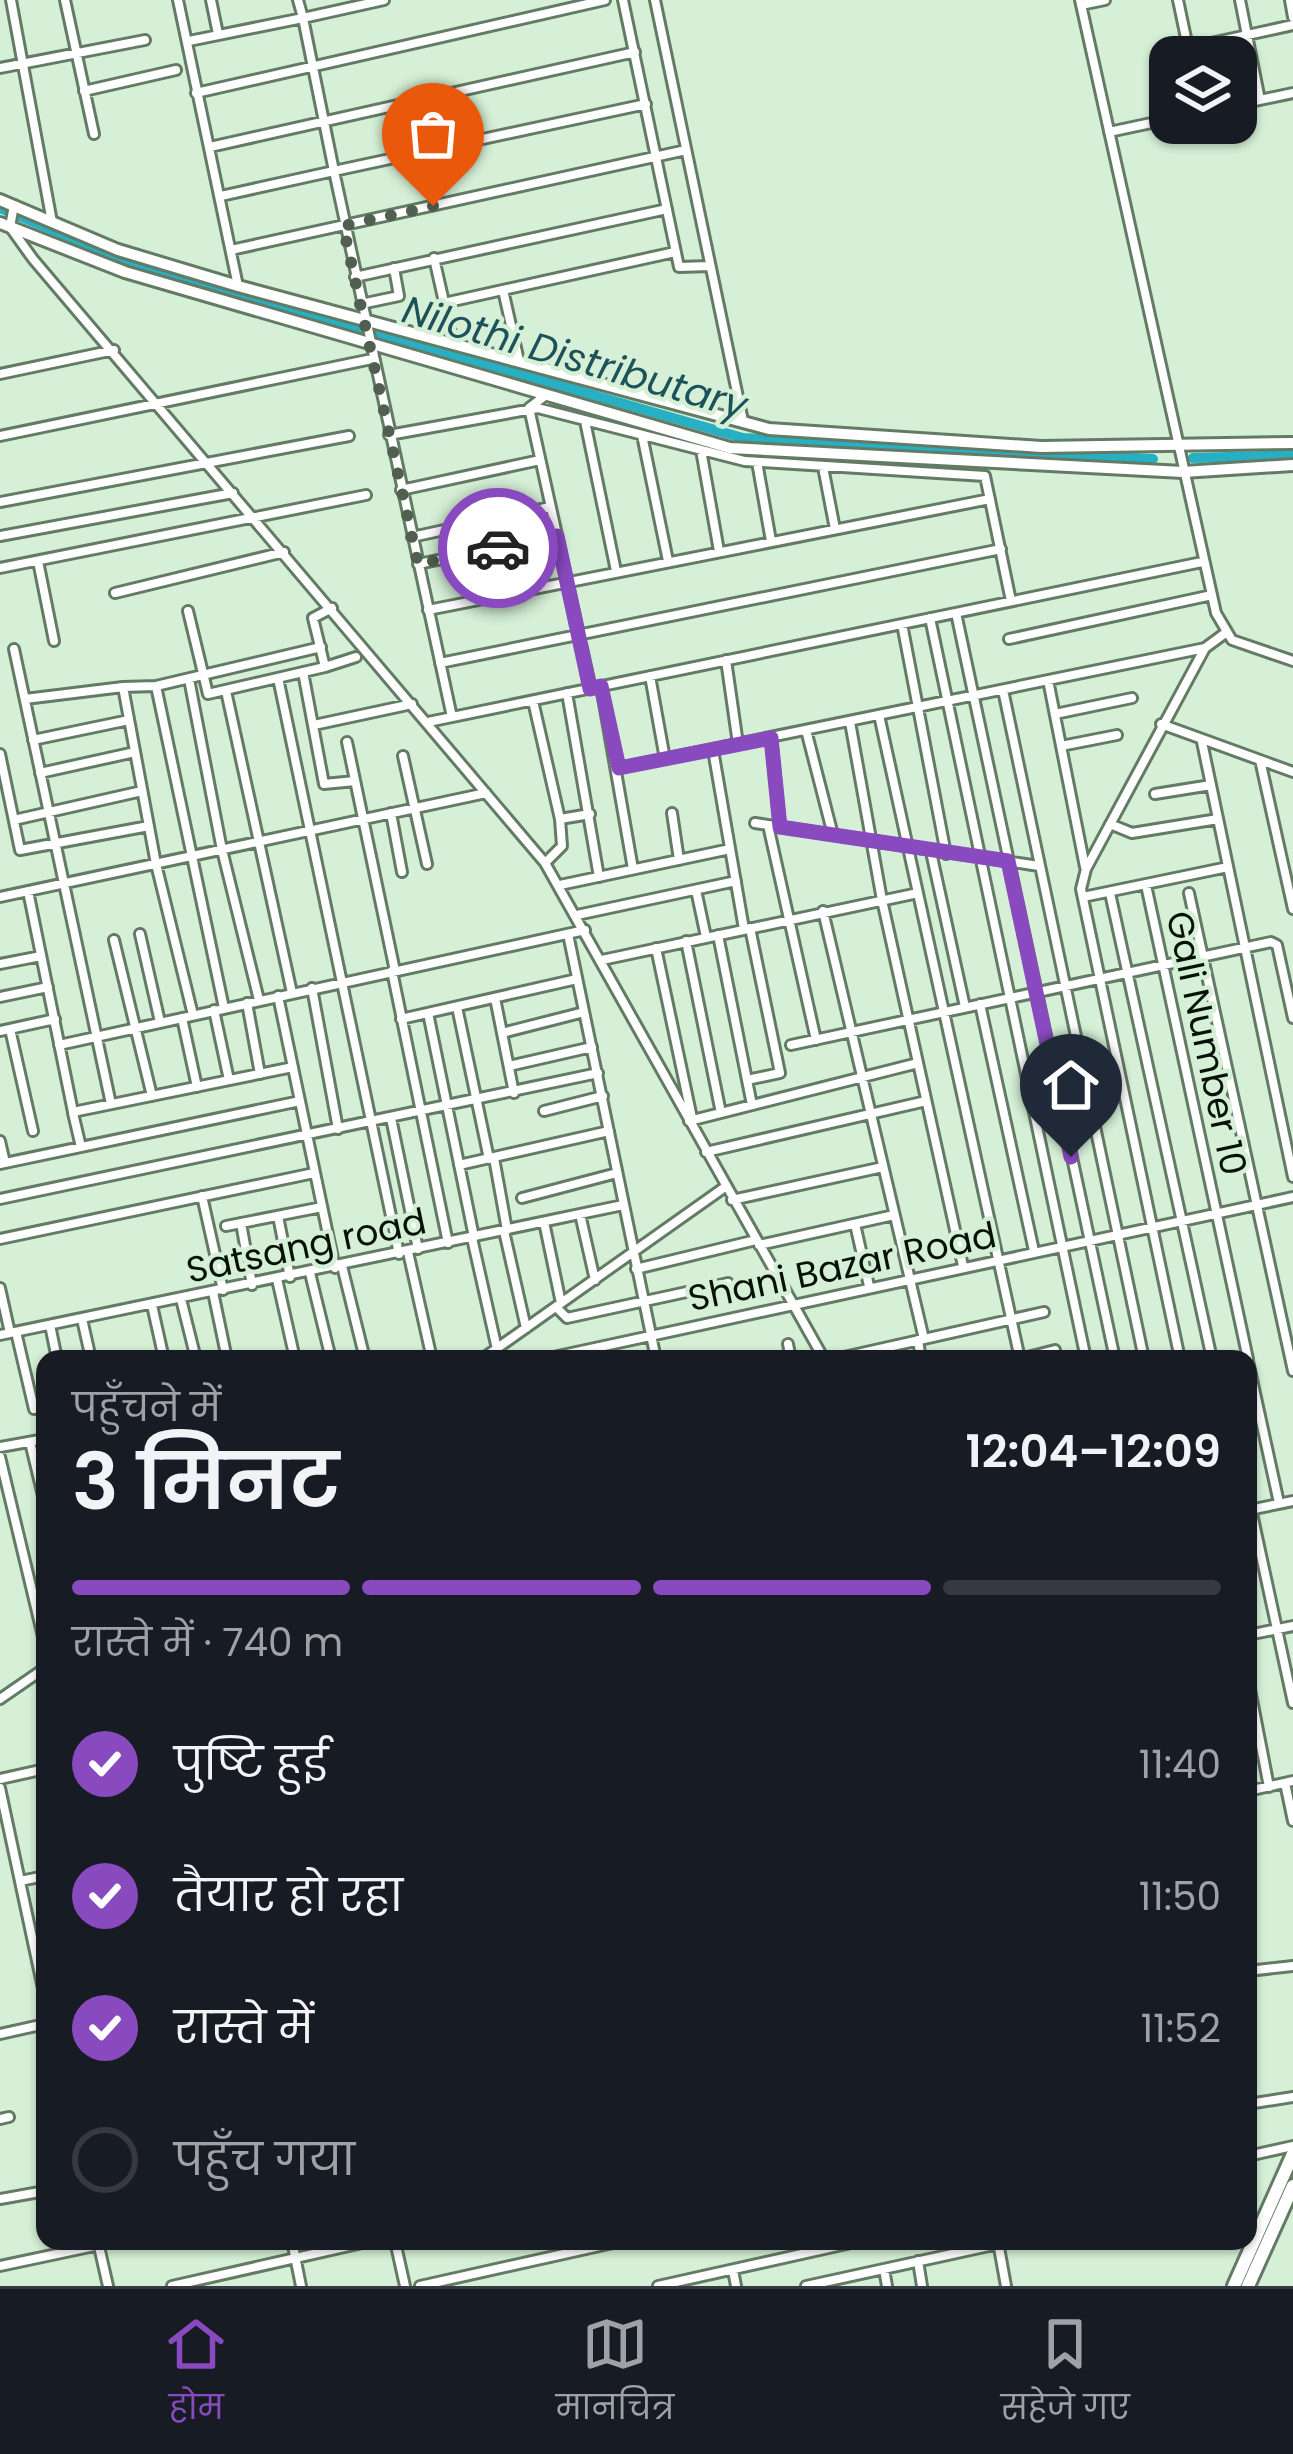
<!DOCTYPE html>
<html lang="hi">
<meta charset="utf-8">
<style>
:root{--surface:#171b24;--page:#20242c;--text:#f1f3f6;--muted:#9ea1a6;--line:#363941;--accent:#8949bf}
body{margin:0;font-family:Poppins,"Noto Sans Devanagari",sans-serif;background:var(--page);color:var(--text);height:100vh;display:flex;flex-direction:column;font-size:45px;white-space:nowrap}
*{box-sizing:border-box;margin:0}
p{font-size:39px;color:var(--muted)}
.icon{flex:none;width:66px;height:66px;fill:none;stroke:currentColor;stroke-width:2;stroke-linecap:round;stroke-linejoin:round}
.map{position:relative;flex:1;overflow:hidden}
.sheet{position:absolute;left:36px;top:1350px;width:1221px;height:900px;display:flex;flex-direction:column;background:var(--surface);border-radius:24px;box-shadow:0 3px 9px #0004}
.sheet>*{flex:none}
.fabs{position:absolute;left:1149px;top:36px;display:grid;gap:24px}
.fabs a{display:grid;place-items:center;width:108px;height:108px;border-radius:24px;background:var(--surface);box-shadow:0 3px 9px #0004;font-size:60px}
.pin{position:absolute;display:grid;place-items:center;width:102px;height:102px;color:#fff;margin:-123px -51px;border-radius:50% 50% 50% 0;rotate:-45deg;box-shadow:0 0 12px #0007}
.pin .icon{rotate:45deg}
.courier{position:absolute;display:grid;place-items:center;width:120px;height:120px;margin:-60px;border:9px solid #8949bf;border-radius:50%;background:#fff;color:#222;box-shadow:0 3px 15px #0007}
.headline em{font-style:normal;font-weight:600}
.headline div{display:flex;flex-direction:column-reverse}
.headline{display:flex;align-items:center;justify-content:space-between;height:204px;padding:0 36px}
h1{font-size:78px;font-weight:600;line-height:90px}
.bar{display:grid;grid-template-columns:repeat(4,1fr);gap:18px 12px;align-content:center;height:144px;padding:0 36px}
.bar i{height:15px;border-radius:9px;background:var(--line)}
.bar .current{background:var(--accent)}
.bar p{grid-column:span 4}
ol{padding:0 36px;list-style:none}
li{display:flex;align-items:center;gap:36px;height:132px}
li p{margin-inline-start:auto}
li .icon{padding:12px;border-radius:50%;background:var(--accent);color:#fff;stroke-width:4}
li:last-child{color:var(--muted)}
li i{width:66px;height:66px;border:6px solid var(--line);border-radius:50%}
.tabs{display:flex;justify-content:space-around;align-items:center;height:168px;border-top:3px solid var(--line);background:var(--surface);font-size:33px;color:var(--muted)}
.tabs a{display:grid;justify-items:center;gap:6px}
.tabs .current{color:var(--accent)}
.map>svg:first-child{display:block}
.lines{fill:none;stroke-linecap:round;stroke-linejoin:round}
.canal{stroke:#27afc3;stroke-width:10}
.street-casing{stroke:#637a64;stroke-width:14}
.secondary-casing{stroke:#637a64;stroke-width:16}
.primary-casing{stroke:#637a64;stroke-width:18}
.street{stroke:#fff;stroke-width:8}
.secondary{stroke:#fff;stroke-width:10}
.primary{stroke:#fff;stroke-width:12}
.done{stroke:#505f50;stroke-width:12;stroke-dasharray:0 21.6}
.route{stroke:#8949bf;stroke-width:15}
.labels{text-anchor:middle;stroke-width:9;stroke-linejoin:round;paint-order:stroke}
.street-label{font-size:36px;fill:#081108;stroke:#d5f0d6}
.water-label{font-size:39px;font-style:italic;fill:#1d525b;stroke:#d5f0d6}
</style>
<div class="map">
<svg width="1293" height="2286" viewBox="0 0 1293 2286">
<rect width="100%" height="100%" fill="#d5f0d6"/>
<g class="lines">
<!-- canal -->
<path class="canal" d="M0,208l133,55 610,175 410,21
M1193,458l100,-3"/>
<!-- street casing -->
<g class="street-casing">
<path id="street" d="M11,0l41,222
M65,0l29,134
M178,0l60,286
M211,0l7,34
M623,0l56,267 31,-1
M655,0l88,421
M1080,0l136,613 16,27 61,21
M1178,0l12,57
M1240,0l20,100
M1290,0l3,17
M1081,5l24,-5
M189,41l114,-23 -5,-18
M1188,48l105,-23
M0,68l145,-28
M84,91l92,-21
M196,93l409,-93
M1236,105l57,-12
M1109,132l61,-13
M210,147l425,-95
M221,196l113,-25 -31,-153 81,-18
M14,205l-4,22 23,32 512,604 279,496
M231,250l455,-100
M434,258l19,84
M355,277l312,-68
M503,290l16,71
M444,303l231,-51
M361,304l38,-8 -5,-28
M0,374l114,-24
M546,395l-17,13 62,281
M585,421l31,150
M389,435l149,-27 207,53 240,15 26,125
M642,435l26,126
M0,436l372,-77
M701,450l18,101
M757,462l14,79
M823,467l12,62
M401,490l139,-30
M0,502l349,-66
M0,536l233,-43
M412,537l138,-30
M38,561l16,80
M418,564l139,-28
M0,568l366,-73
M115,593l169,-41
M428,610l562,-111
M188,611l20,83 117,-27 -12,-49 19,-10
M956,613l159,746
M930,618l156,741
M902,624l44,230
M1009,639l203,-44
M14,649l97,455
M726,660l12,84
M440,663l561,-114
M325,667l31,-10
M303,672l21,112 31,-3
M650,676l15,83
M278,678l121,576
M189,679l33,171 37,150
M1048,680l37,187
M156,686l68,322
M601,686l32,183
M123,687l33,-1 165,-39
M1003,690l141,669
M226,691l66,302
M567,693l32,184
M25,699l98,-12 33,177 37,151
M533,701l27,118 30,-5
M1055,714l77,-16
M879,715l141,644
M452,717l-118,-546 312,-67
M428,722l774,-160
M850,722l32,178 81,366
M1161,724l132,48
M314,725l98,-21
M806,730l27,105
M771,738l9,89
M33,740l96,-20
M347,742l48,229
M1202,742l91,435
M1061,746l56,-11
M713,750l31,179
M0,754l20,96 129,-24
M403,756l24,108
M1260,760l33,149
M619,768l586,-120 19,-14
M40,773l95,-21
M1155,794l56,-9
M391,813l11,59
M672,813l7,47
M14,820l128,-29
M755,823l284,43
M1110,824l22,9 86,-14
M768,825l48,215
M931,852l34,155
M545,863l17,-17 -2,-27
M560,885l170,-36
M1146,885l102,474
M696,890l10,47
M28,891l45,221 220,-45
M1110,893l102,466
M1189,893l104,478
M0,897l486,-104
M1083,897l145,-30
M823,911l101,428
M577,915l159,-34
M140,934l20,88
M568,934l88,425
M718,935l34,170
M114,940l38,156
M686,941l35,172
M656,948l36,170
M602,960l316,-67
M0,964l41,-8
M392,971l56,272
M312,988l26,141
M278,996l57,272
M0,997l48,-10
M495,998l19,95
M247,1003l13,71
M980,1004l54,247
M457,1007l32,152
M214,1010l15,70
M428,1013l46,224
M182,1018l15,69
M401,1019l176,-40
M10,1029l23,102
M0,1031l55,-12
M502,1033l82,-21
M59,1045l526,-115
M791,1045l480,-103 6,3 16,73
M509,1066l83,-19
M747,1080l33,-7 -30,-145
M544,1111l59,-15
M73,1113l8,34
M391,1118l27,131
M689,1121l229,-58
M0,1141l5,22
M706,1152l220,-51
M494,1158l13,72
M0,1164l300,-63
M459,1165l150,-34
M202,1196l21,94
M522,1198l95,-25
M0,1199l598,-126
M732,1200l151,-33
M580,1214l15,66
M278,1216l12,61
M544,1222l17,81
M241,1223l11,62
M855,1224l14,62
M226,1226l96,-19
M504,1231l22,97
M472,1238l25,111
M0,1239l314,-66
M759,1245l135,-30
M408,1252l24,107
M342,1266l23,93
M636,1269l120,-29
M310,1273l21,86
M277,1279l18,80
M0,1288l10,45
M213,1292l14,67
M181,1299l15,60
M152,1305l12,54
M556,1307l11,11 161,-35
M82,1319l9,40
M50,1325l7,34
M16,1332l18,77
M0,1335l623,-130
M918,1340l3,19
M788,1344l3,15
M482,1359l243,-172
M544,1359l749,-162
M835,1359l209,-47
M1020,1359l35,-9
M1180,1359l-99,-470 5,-20 119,-221
M1248,1361l31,142
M30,1442l15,62
M0,1447l45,-8
M0,1457l45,188
M1251,1509l42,194
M1249,1510l44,-9
M1248,1635l45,-9
M1248,1679l21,108
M0,1699l45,-31
M0,1779l45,-10
M1285,1783l8,38
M0,1788l45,210
M1248,1791l45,-10
M20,1881l25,-5
M1248,1971l45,-5
M0,2034l45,-10
M1248,2104l45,-7
M0,2119l9,-2
M1248,2156l45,-10
M0,2199l45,-8
M292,2241l9,45
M395,2241l10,45
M98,2242l10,44
M998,2242l8,44
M918,2261l4,25
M0,2266l99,-21
M884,2269l3,17
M733,2270l3,16
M172,2286l199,-45
M420,2286l202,-45
M658,2286l202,-45
M806,2286l192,-42"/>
</g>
<!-- secondary casing -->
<g class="secondary-casing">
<path id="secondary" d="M0,200l118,50 120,36 531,143 272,18 252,-4
M0,223l125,49 605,176 453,24 110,-7"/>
</g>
<!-- primary casing -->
<g class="primary-casing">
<path id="primary" d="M1234,2286l59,-132
M1248,2286l45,-100"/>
</g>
<!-- street -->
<use href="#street" class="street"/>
<!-- secondary -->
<use href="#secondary" class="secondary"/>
<!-- primary -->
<use href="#primary" class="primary"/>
</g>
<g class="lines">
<!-- done -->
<path class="done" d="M433,206l-90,20 75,338 80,-16"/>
<!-- route -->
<path class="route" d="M498,548l59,-12 33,153 11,-3 18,82 152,-30 9,89 228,34 63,296"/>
</g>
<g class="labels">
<!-- street labels -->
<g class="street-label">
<text transform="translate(1207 1043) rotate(78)" y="13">Gali Number 10</text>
<text transform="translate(306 1245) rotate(-12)" y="13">Satsang road</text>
<text transform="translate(842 1266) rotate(-12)" y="13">Shani Bazar Road</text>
</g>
<!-- water labels -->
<g class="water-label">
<text transform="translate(575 357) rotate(16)" y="14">Nilothi Distributary</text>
</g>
</g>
</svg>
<div class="fabs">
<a><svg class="icon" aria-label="layers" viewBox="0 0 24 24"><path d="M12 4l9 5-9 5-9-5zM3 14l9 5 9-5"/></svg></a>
</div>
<div class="pin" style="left:433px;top:206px;background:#ea580c"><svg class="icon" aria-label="bag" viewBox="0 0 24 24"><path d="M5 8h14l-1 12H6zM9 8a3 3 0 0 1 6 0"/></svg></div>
<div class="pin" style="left:1071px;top:1157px;background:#1f2937"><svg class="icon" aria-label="home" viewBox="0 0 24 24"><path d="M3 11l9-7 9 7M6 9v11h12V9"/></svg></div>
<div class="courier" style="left:498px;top:548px"><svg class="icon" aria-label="car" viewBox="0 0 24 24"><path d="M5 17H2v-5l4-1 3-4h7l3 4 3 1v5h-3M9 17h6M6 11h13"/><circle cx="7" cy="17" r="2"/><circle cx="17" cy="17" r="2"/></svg></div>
<section class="sheet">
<div class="headline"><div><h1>3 मिनट</h1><p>पहुँचने में</p></div><em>12:04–12:09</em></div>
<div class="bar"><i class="current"></i><i class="current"></i><i class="current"></i><i></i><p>रास्ते में · 740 m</p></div>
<ol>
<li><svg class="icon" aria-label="check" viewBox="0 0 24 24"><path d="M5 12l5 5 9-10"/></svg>पुष्टि हुई<p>11:40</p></li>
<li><svg class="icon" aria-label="check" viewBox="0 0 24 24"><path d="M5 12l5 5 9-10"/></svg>तैयार हो रहा<p>11:50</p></li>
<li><svg class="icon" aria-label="check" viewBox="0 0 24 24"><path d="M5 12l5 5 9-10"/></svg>रास्ते में<p>11:52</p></li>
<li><i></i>पहुँच गया</li>
</ol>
</section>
</div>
<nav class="tabs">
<a class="current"><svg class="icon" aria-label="home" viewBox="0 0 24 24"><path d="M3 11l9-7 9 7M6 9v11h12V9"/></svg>होम</a>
<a><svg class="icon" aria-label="map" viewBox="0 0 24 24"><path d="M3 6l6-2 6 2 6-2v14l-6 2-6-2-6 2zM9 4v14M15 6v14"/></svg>मानचित्र</a>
<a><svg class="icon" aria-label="saved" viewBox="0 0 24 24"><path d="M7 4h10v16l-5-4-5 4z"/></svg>सहेजे गए</a>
</nav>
